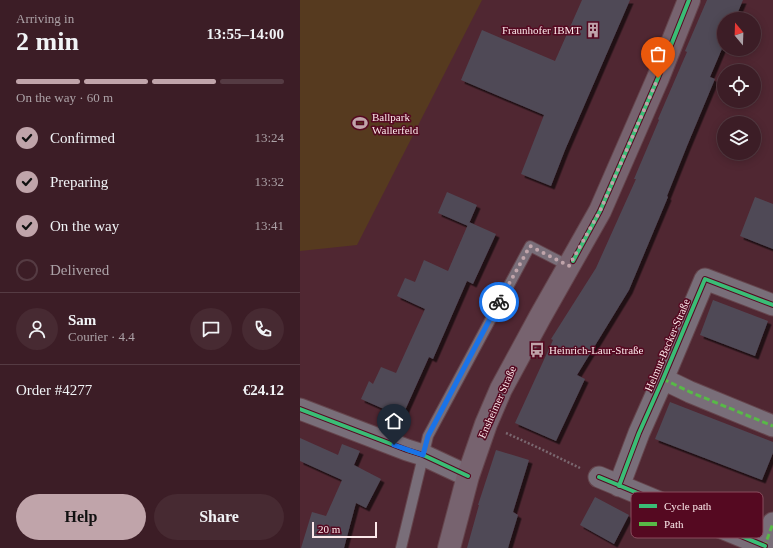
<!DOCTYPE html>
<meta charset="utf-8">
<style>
:root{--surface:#3c1d26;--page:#472a32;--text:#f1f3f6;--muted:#aca2a7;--line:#553b43;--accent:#c0a4aa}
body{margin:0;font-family:"Times New Roman",serif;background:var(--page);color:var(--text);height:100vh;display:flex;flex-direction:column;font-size:15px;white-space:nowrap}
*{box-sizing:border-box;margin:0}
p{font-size:13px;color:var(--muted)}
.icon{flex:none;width:22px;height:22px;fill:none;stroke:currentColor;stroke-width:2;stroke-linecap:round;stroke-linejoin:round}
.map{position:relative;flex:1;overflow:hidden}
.panel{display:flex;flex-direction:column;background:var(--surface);width:300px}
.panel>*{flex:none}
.needle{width:26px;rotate:341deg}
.fabs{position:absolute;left:417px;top:12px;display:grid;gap:8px}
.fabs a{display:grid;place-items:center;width:44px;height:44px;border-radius:50%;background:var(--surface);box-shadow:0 2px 10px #0003,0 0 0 1px var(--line);font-size:20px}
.scale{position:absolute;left:12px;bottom:10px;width:65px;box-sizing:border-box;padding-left:4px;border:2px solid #fce8ea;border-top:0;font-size:11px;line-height:14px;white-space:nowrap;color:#fce8ea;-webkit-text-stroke:3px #550921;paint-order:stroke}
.pin{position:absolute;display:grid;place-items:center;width:34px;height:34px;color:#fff;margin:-41px -17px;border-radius:50% 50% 50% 0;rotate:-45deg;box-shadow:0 0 4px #0007}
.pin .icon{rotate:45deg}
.courier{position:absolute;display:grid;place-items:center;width:40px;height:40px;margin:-20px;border:3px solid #1a73e8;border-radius:50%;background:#fff;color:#222;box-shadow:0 1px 5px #0007}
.headline em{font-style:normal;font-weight:700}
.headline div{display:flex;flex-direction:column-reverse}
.headline{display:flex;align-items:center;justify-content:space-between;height:68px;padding:0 16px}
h1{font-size:26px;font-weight:700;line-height:30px}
.bar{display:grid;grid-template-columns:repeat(4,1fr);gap:6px 4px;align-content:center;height:48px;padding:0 16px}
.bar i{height:5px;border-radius:3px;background:var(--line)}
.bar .selected{background:var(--accent)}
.bar p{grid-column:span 4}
.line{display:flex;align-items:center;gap:10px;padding:0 16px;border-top:1px solid var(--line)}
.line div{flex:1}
.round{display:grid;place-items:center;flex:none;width:42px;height:42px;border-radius:21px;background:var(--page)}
ol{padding:0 16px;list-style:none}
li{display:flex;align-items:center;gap:12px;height:44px}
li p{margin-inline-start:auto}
li .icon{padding:4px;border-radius:50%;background:var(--accent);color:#111;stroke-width:4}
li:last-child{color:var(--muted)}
li i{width:22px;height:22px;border:2px solid var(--line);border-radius:50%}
.primary-button{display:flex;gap:8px;margin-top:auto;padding:8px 16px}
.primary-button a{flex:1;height:46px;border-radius:24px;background:var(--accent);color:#111;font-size:16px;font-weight:700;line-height:46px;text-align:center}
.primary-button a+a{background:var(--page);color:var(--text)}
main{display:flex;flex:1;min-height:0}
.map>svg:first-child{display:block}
.park{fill:#563a1f}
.building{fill:#504956;filter:url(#shadow)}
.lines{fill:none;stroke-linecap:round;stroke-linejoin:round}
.lane-casing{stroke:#65454d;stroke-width:12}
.street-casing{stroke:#65454d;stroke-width:23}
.secondary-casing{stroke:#65454d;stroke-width:24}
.path{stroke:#7a6870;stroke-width:2.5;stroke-dasharray:2 2;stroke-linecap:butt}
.lane{stroke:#796e79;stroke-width:10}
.street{stroke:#796e79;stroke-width:21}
.secondary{stroke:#77636f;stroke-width:22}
.quiet{stroke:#58b947;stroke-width:3;stroke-dasharray:6 3;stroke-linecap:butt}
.cycleway-casing{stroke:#550921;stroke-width:6}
.cycleway{stroke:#3abd76;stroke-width:4}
.done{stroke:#c0a4aa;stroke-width:4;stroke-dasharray:0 7.2}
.route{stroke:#1a73e8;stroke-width:5}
.labels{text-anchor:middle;stroke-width:3;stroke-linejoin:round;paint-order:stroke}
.poi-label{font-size:11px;fill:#fce8ea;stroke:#550921;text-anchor:start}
.street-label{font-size:11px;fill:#fce8ea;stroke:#550921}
.key{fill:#550921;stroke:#874c5d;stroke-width:1}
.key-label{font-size:11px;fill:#fce8ea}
</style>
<main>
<section class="panel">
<div class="headline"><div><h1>2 min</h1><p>Arriving in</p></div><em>13:55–14:00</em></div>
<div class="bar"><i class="selected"></i><i class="selected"></i><i class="selected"></i><i></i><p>On the way · 60 m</p></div>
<ol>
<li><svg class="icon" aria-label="check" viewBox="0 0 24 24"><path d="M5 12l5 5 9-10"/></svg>Confirmed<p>13:24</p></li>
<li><svg class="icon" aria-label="check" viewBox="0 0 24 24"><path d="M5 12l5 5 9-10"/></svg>Preparing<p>13:32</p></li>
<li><svg class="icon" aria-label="check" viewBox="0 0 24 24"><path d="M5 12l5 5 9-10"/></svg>On the way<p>13:41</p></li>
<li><i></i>Delivered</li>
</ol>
<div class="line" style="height:72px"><a class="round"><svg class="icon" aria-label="person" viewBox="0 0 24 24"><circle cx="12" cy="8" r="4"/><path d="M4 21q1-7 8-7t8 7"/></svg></a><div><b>Sam</b><p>Courier · 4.4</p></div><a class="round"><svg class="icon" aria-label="chat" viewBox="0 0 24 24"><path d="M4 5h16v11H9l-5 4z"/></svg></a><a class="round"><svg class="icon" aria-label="phone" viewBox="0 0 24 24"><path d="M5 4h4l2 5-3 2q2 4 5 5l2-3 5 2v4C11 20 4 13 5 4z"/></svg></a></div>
<div class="line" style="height:52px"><div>Order #4277</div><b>€24.12</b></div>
<div class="primary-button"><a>Help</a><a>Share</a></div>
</section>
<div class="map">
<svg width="473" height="548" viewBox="0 0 473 548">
<defs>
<filter id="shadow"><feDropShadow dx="3.5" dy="3.5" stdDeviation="0" flood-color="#0009"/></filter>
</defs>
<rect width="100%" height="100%" fill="#502732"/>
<!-- park -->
<path class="park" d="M0,0h182l-125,245 -57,6z"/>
<!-- building -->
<path class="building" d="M282,0h48l-65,150 -14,36 -30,-12 23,-59 -83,-35 21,-50 73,31z
M407,0h36l-8,19h-11v25l-14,33 5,2 -28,67 -20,50 1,1 -39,93 -52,85 8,4 -29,62 -41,-18 38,-83 -2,-1 45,-71 40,-89h-2l25,-59 -1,-1 29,-67 -2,-1z
M147,192l30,13 -9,21 -30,-13z
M455,197l18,7v45l-33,-13z
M169,222l27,12 -23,50 -6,-3 -34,78 -4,-2 -27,60 -41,-18 8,-18 4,3 8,-17 15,6 29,-64 -28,-13 8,-18 10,4 9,-22 24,11z
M413,300l55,21 -13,35 -55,-21z
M370,402l103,40v11l-11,27 -107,-41z
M0,438l38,17 4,-11 18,7 -6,14 27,14 -15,29 -10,-5 -12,45h-43l11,-36 14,4 16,-36 -42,-19z
M196,450l33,10 -16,52 5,3 -10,33h-41l12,-43h-1z
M295,497l34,18 -15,29 -34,-19z"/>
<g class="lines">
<!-- lane casing -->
<g class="lane-casing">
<path id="lane" d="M101,548l27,-112 102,-190 39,20"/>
</g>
<!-- street casing -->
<g class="street-casing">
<path id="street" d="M363,379l27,13 83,34
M0,409l107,41 16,5 45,21
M299,477l166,69
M319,486l20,-53 24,-54 42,-100 68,26
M464,548l9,-25"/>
</g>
<!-- secondary casing -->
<g class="secondary-casing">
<path id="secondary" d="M149,548l19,-72 18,-52 15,-35 39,-72 60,-106 58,-133 31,-78"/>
</g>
<!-- path -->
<path class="path" d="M206,433l35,16 39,19"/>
<!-- lane -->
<use href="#lane" class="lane"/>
<!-- street -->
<use href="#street" class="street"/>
<!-- secondary -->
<use href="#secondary" class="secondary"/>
<!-- quiet -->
<path class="quiet" d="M363,379l27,13 83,34
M464,548l9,-25"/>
<!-- cycleway casing -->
<g class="cycleway-casing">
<path id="cycleway" d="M273,261l27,-50 58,-133 31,-78
M0,409l107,41 16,5 45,21
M299,477l166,69
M319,486l20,-53 24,-54 42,-100 68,26"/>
</g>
<!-- cycleway -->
<use href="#cycleway" class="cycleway"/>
</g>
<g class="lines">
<!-- done -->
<path class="done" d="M199,302l31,-56 39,20 31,-55 58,-133"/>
<!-- route -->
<path class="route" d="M94,445l29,10 5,-19 71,-134"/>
</g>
<!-- icons -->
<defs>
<g id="building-bare" transform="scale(1.2)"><path d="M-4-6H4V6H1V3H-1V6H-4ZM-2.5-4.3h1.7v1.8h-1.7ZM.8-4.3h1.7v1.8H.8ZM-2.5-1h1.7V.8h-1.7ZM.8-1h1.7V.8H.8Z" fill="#c0a4aa" stroke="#550921" stroke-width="2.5" paint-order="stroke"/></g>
<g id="stadium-bare" transform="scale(1.2)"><path d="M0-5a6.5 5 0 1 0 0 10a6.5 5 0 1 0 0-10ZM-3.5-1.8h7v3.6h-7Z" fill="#c0a4aa" stroke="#550921" stroke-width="2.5" paint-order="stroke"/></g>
<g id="bus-bare" transform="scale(1.2)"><path d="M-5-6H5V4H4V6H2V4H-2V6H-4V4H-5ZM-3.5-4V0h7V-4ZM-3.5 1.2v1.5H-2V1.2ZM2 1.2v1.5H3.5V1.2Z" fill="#c0a4aa" stroke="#550921" stroke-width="2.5" paint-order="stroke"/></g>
</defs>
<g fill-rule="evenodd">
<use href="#building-bare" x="293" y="30"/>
<use href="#stadium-bare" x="60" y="123"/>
<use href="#bus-bare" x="237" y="350"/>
</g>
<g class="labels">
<!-- poi labels -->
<g class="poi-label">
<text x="281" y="34" text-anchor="end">Fraunhofer IBMT</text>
<text x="72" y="121">Ballpark<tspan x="72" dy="13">Wallerfeld</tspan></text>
<text x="249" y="354">Heinrich-Laur-Straße</text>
</g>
<!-- street labels -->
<g class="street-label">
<text transform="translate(367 345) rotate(-67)" y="4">Helmut-Becker-Straße</text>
<text transform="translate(197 402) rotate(-66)" y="4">Ensheimer Straße</text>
</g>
</g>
<!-- legend -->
<rect x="331" y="492" width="132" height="46" rx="6" class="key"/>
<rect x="339" y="504" width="18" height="4" fill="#3abd76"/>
<rect x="339" y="522" width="18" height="4" fill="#58b947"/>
<g class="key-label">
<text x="364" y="510">Cycle path</text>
<text x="364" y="528">Path</text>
</g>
</svg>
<div class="fabs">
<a><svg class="needle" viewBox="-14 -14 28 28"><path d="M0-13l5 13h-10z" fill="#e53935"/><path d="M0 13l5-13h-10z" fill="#aca2a7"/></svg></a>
<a><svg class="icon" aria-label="locate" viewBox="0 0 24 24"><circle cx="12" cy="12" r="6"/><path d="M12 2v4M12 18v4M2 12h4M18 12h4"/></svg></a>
<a><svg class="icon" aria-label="layers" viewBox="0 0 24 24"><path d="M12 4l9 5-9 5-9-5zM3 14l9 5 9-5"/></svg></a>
</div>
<div class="scale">20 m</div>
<div class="pin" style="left:358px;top:78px;background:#ea580c"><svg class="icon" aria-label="bag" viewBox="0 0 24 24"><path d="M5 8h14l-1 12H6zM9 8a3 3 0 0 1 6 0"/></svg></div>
<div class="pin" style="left:94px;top:445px;background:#1f2937"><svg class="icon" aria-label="home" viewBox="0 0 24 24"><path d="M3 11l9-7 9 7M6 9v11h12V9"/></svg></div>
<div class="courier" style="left:199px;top:302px"><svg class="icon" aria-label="bike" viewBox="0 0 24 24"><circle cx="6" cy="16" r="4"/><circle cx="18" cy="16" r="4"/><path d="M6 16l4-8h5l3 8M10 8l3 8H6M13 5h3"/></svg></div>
</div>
</main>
